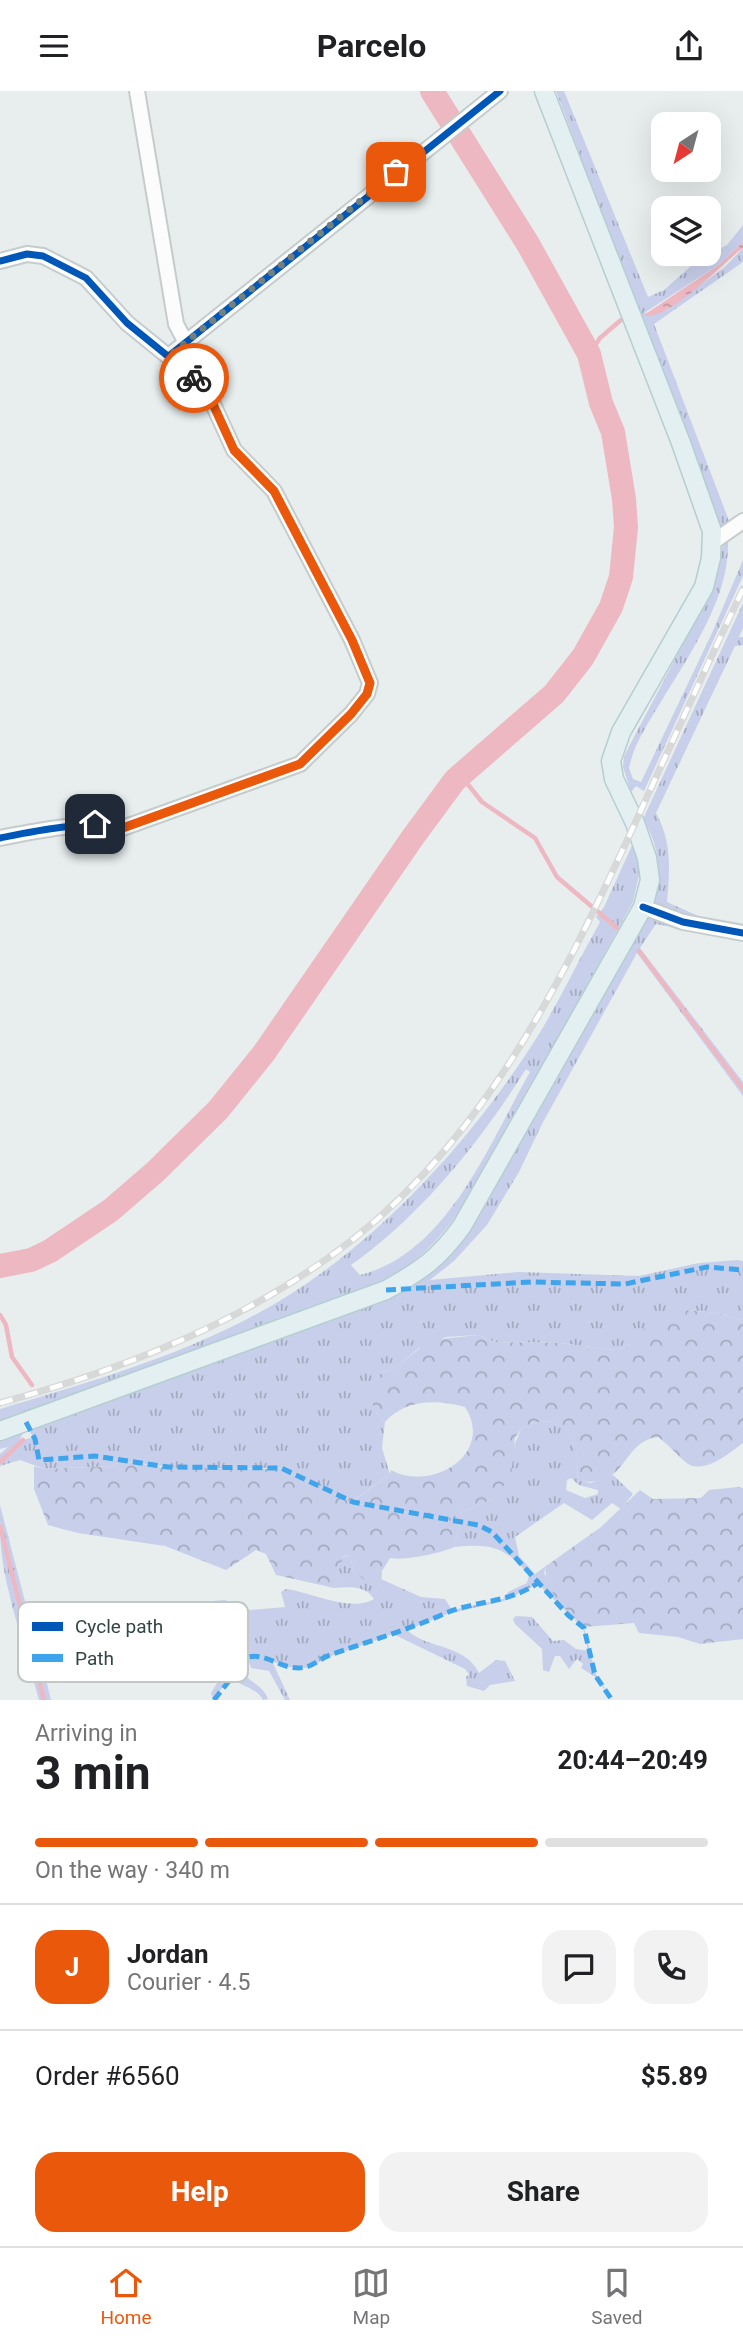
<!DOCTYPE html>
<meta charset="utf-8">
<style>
:root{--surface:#fff;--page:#f2f2f2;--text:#202124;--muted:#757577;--line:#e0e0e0;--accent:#ea580c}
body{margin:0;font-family:Roboto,sans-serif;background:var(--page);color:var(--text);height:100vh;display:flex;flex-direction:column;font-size:26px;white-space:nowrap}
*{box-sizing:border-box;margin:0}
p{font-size:23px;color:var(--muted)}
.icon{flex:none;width:38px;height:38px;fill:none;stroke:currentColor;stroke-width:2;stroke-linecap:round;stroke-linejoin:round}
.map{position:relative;height:1609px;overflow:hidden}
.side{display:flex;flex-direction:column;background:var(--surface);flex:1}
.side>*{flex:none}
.needle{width:46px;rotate:216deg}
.fabs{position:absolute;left:651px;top:21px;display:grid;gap:14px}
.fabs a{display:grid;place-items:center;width:70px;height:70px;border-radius:14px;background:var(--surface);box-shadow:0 7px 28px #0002;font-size:35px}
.pin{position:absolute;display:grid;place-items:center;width:60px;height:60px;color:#fff;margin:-30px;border-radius:14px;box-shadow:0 4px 10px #0006}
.courier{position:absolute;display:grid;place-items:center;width:70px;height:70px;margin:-35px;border:5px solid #ea580c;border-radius:50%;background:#fff;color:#222;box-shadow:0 2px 9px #0007}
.headline em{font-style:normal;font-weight:700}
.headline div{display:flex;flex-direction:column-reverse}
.headline{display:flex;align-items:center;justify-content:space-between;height:119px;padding:0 35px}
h1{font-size:46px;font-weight:700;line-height:52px}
.bar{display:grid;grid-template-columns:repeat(4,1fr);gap:10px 7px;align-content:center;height:84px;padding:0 35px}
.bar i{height:9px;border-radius:5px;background:var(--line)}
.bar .on{background:var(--accent)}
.bar p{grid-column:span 4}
.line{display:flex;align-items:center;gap:18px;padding:0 35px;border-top:2px solid var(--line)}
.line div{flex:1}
.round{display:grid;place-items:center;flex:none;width:74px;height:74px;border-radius:21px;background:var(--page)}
.action{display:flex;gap:14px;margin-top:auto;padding:14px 35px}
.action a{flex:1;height:80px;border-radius:21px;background:var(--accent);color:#fff;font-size:28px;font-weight:700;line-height:80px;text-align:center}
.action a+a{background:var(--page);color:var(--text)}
header{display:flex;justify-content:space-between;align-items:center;height:91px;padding:0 35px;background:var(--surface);font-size:32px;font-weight:700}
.dock{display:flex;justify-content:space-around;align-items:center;height:98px;border-top:2px solid var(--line);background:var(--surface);font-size:19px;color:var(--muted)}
.dock a{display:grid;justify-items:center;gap:4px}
.dock .on{color:var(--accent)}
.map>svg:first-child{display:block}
.grass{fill:url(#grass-tufts);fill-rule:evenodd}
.forest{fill:url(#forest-crowns)}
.water{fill:url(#water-ripples)}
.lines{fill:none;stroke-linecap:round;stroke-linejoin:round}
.stream{stroke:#edb8c2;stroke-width:4.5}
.river{stroke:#edb8c2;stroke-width:24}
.minor-casing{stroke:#c5cccc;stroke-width:18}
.major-casing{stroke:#b5ced1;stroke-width:21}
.minor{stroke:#fcfcfc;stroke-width:14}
.major{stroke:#e3eff0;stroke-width:18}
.rail-casing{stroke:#d7d8d8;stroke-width:7}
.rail{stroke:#fff;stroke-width:4.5;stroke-dasharray:13;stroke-linecap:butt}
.quiet{stroke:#3ea4ec;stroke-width:5;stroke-dasharray:10 5;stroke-linecap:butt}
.cycleway-casing{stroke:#fff;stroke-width:11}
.cycleway{stroke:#0057b8;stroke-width:7}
.done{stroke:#738080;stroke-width:7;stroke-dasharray:0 12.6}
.route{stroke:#ea580c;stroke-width:9}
.key{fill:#fff;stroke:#c2c7c7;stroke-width:2}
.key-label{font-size:19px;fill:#344444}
</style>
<header><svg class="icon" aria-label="menu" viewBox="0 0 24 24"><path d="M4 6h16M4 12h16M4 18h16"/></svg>Parcelo<svg class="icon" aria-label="share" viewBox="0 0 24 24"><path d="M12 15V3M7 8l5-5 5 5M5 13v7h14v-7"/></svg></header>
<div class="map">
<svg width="743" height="1609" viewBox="0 0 743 1609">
<defs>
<pattern id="grass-tufts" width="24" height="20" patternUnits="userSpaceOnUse" patternTransform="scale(1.75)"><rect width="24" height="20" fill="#c8cfea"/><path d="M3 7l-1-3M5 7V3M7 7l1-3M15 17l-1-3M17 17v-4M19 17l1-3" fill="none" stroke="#a3aabf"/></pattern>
<pattern id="forest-crowns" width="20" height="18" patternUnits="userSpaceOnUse" patternTransform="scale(1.75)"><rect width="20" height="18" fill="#c8cfea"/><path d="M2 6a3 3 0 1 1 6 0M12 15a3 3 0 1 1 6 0" fill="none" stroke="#a3aabf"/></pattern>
<pattern id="water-ripples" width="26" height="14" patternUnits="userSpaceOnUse" patternTransform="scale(1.75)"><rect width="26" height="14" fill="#edb8c2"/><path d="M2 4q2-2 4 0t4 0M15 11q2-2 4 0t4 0" fill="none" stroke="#c1979f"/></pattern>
</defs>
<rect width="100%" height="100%" fill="#e8eeee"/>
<!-- grass -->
<path class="grass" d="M556,0h8l84,206 16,-7 35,-31 28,-14 16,-20v17l-23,22 -76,49 23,-3 59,-44 17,-18v14l-89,62 77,202 -12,1z
M728,450c2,56 -38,113 -66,159 -13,22 -28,43 -33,68l4,11 8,3 71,-149 31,-73v16l-99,215 -8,-5 -5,6 -8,-25 1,-11 89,-169 10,-42z
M743,512v25l-4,9h4v8l-8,1 -79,167c16,29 14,57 11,89l38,17 38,6v6c-29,-5 -65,-10 -89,-28 9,-29 5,-58 -11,-84z
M634,750l6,30 -7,31 -153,277c-28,46 -54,83 -106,105l-374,137v-12c97,-29 199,-58 286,-112 101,-63 191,-164 253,-263 22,-36 40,-75 61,-112l-4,-5 8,-10zM526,978l4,3c-41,72 -83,182 -170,203l-9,-10c69,-48 131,-125 175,-196z
M649,825l94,23v2l-87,-17 -16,24 103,134v14l-106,-143 -95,171 -23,48 -32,53 -33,36 -24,19 88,-8 121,4 60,-13 38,-3 6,1v59l-25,-7 -34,-3 -53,34 -16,6 -55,-7 -65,-1 -17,-7 -32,2 -27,11 -22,18 -20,10 -1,37 9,9 -3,26 8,26 -36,26 93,19 45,-20 29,-70c42,-24 61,14 56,51l14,3 22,-8 20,19 -12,15 -9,-6 -20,17 -28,-17 -49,34 4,19 16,18 11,-8 -2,7 9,18 16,24 15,12 12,48 17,25 -19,-24 -13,-8 2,-4 -6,-5 -8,10 -9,-13h-5l-6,16 -6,-2 -1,-21 -27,-25 -2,-5 3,-3 16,1 21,24 11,-1 12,9 12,2 -5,-23 -45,-44 -34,17 -57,13 -40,16c21,20 57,13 72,43l17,-13 9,1 10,20 -25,4 -6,6 -17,-5 -1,-9 3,-3 -4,-5 -72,-35 -64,23 -21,11 -23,-1 -13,-6 18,39h-5l-16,-29 -18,-3 -3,-9 -11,4c5,18 25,19 31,36l-5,1c-8,-14 -22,-12 -32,-24l-18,24 -2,-7 6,-10 2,-18 22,-15c-7,-15 -6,-40 -27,-41l-24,10 -149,40 10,41h-6l-45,-178v-17l39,150 138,-36 36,-18 12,-1 25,10 35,-3 -4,-15 5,-3c25,3 65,24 88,10 -9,-14 -25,-12 -40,-11l8,-30 7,-3 6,17 26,15v-8l40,18 24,2 7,11 51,-11 5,-7 19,-9 2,-8c-24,-28 -37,-32 -75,-28l6,-24 -107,-20 -72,-34 -11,-1 -86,1 -62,-8 -10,5 -67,3 -25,-9 -20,6v-3l24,-23 9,-3 -4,-7 340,-124c43,-19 78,-42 104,-81zM571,1387l8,7 19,5v4l-13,4 -19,-8 1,-10z
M24,1340l-8,16 -16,14v-7l8,-7 -8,2v-9z
M0,1439l43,170h-4c-13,-50 -39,-120 -39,-170z"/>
<!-- forest -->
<path class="forest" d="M684,1219l34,3 25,7v123c-15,11 -42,35 -60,17 -9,-8 -15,-16 -25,-23 -38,4 -30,55 -81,43 5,-37 -15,-75 -56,-51l-6,9 -4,39 -19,22 -45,20 -94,-18 37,-27 1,-4c42,23 104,-17 74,-63 -28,-8 -60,-8 -80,15l-9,-9 -4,-11 -1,-19 6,-7 20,-10 33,-26 48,-5 17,7 65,1 55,7 16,-6 21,-24 13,-8z
M122,1370l46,7 113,1 72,34 107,20 -6,24c-12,6 -50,14 -64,11l-8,13 -1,15 -6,3 -20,-17 -6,-17 -6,2 -9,31 -58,-13 -10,-21 -10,-4 -30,20 -61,-24 -87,-13 -30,-8 -14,-36v-23l11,3 67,-3z
M738,1396l5,1v151l-43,5 -22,-7 -39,-4 -5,-10 -50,4c-15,-13 -43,-39 -38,-61l55,-39 39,-37 13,9 48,-1 8,-8z"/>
<!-- water -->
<path class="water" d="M743,151v6c-19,14 -76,75 -99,67l76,-51z"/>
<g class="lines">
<!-- stream -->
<path class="stream" d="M589,263l11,-16 21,-18
M455,689l11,2 16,20 53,36 22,39 60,51
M639,860l104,138
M0,1224l6,10 6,32 20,28
M0,1371l23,-22
M0,1435l44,174"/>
<!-- river -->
<path class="river" d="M0,1175l31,-6 19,-9 61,-41 44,-38 63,-62 46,-57 149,-216 42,-57 99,-86 29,-37 28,-50 10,-30 5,-50 -2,-28 -11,-67 -12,-29 -12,-49 -61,-110 -96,-153"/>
<!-- minor casing -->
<g class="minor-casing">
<path id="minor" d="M137,0l39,233 9,17
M0,170l27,-7 16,2 43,22 41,45 69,56 16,23 22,48 40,41 78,149 18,43 -3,11 -16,20 -51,50 -180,65c-42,-8 -78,1 -120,9
M170,264l330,-264
M713,451l30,-21
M643,816l40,15 60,11"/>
</g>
<!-- major casing -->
<g class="major-casing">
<path id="major" d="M0,1340l386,-141c36,-20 53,-32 76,-64l181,-319 7,-27 -3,-22 -12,-35 -21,-44 -3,-18 10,-29 83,-145 7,-29 1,-27 -31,-88 -137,-352"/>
</g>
<!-- minor -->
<use href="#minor" class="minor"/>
<!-- major -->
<use href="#major" class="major"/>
<!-- rail casing -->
<g class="rail-casing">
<path id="rail" d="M0,1312c117,-32 229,-75 328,-145 149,-105 229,-266 303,-426 37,-81 74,-163 112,-243"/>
</g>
<!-- rail -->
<use href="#rail" class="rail"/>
<!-- quiet -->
<path class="quiet" d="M386,1199l145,-8 94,2 82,-17 36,3
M26,1331l9,17 4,21 56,-4 73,11 113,1 72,34 125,23 14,7 76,83 16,13 11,47 17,25
M214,1609l15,-19 1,-13c31,-29 47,6 76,-1 8,-2 15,-9 24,-12 39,-14 78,-25 116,-42 32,-13 60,-9 92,-30"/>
<!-- cycleway casing -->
<g class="cycleway-casing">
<path id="cycleway" d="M0,170l27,-7 16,2 43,22 41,45 69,56 16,23 22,48 40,41 78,149 18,43 -3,11 -16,20 -51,50 -180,65c-42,-8 -78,1 -120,9
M170,264l330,-264
M643,816l40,15 60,11"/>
</g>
<!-- cycleway -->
<use href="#cycleway" class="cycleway"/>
</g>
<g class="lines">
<!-- done -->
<path class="done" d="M194,287l-24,-23 226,-183"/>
<!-- route -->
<path class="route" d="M95,733l25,5 180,-65 51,-50 16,-20 3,-11 -18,-43 -78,-149 -40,-41 -22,-48 -18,-24"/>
</g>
<!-- legend -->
<rect x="18" y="1511" width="230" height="80" rx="10" class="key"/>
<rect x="32" y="1531" width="31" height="9" fill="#0057b8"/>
<rect x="32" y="1563" width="31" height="8" fill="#3ea4ec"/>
<g class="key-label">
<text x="75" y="1542">Cycle path</text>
<text x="75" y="1574">Path</text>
</g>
</svg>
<div class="fabs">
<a><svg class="needle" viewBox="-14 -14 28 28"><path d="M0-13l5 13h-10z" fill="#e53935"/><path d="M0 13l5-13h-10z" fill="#757577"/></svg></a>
<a><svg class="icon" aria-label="layers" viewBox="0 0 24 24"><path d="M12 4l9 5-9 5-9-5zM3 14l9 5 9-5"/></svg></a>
</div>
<div class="pin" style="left:396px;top:81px;background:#ea580c"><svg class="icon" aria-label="bag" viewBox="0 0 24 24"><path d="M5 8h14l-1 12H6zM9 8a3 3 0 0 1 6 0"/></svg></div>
<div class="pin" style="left:95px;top:733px;background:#1f2937"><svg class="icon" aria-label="home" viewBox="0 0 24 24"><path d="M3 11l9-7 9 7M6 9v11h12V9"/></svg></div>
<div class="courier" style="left:194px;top:287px"><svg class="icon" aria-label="bike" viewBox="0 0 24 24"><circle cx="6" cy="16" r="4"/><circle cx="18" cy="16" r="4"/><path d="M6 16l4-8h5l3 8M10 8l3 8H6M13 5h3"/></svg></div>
</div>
<section class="side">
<div class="headline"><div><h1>3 min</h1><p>Arriving in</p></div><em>20:44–20:49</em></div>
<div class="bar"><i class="on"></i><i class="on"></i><i class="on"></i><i></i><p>On the way · 340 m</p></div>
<div class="line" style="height:126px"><b class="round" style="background:var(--accent);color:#fff">J</b><div><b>Jordan</b><p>Courier · 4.5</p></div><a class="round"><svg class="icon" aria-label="chat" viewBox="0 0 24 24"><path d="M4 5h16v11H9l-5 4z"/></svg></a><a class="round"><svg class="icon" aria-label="phone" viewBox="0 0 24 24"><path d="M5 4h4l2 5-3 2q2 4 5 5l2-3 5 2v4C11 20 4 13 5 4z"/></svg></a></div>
<div class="line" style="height:91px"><div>Order #6560</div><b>$5.89</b></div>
<div class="action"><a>Help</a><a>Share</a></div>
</section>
<nav class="dock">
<a class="on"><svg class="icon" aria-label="home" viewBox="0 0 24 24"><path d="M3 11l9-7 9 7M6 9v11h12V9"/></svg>Home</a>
<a><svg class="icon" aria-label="map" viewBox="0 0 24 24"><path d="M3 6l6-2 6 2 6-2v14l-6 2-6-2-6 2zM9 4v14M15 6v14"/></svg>Map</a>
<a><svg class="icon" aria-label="saved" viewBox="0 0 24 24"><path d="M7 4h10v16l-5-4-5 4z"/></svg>Saved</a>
</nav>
